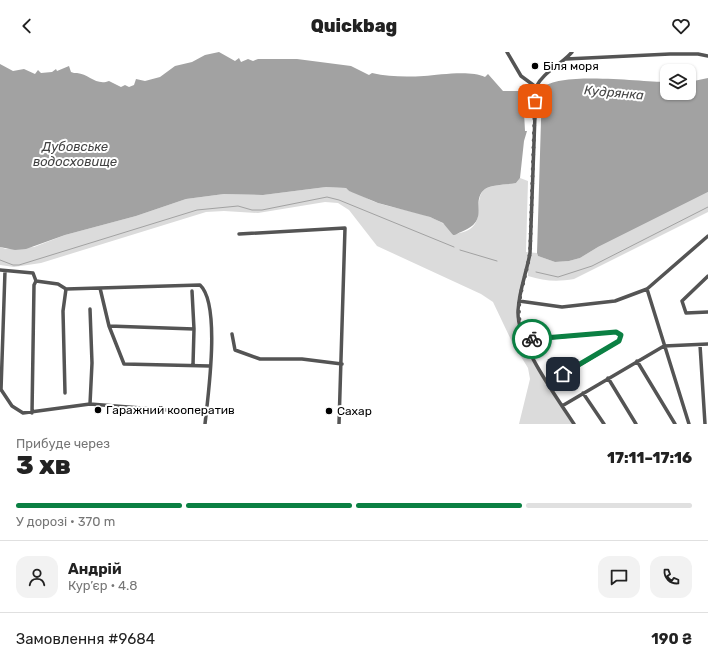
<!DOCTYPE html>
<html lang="uk">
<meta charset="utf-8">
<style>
:root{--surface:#fff;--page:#f2f2f2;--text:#222;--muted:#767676;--line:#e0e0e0;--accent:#0b8043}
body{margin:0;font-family:Rubik,sans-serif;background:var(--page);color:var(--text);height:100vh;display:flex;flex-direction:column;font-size:15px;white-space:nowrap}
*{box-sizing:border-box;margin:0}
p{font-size:13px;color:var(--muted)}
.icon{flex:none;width:22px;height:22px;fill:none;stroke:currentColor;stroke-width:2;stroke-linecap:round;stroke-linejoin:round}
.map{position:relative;height:372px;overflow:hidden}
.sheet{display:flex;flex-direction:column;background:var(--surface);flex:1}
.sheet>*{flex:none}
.fabs{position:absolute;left:660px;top:12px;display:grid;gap:8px}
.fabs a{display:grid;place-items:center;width:36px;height:36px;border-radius:8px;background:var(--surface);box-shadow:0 1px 3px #0004;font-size:20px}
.pin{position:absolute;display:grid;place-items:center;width:34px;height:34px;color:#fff;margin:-17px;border-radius:8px;box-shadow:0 2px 6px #0006}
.courier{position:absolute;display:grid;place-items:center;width:40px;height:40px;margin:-20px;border:3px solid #0b8043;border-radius:50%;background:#fff;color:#222;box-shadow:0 1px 5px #0007}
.headline em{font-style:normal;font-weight:800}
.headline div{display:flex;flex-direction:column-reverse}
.headline{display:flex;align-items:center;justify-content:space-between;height:68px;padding:0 16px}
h1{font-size:26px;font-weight:800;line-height:30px}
.bar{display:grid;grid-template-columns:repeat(4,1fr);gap:6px 4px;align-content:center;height:48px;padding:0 16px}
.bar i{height:5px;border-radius:3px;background:var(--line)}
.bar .current{background:var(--accent)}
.bar p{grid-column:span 4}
.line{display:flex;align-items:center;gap:10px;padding:0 16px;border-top:1px solid var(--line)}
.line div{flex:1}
.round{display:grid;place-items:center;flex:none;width:42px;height:42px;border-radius:12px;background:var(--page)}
header{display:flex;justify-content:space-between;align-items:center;height:52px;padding:0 16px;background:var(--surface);font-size:18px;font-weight:800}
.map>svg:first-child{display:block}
.green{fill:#dbdbdb}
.water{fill:#a2a2a2}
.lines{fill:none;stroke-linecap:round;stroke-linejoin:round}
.stream{stroke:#a2a2a2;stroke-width:1}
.minor{stroke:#545454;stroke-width:3.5}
.done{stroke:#595959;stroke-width:4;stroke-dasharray:0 7.2}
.route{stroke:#0b8043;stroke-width:5}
.poi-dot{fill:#000;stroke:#fff;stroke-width:1.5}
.labels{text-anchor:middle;stroke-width:4;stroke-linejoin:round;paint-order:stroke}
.poi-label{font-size:12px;fill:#000;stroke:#fff;text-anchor:start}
.water-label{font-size:13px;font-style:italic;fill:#434343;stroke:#fff}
</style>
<header><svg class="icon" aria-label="back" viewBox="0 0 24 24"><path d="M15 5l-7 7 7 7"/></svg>Quickbag<svg class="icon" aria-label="heart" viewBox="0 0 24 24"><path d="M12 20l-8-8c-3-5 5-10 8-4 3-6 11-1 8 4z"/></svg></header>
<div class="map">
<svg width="708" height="372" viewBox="0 0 708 372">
<rect width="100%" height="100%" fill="#fff"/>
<!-- green -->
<path class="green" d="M520,126l8,3 -2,71 11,1 1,3 17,6 14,-1 11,-3 18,-11 110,-55v20l-134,67c-17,3 -30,2 -46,-3v-5c-5,12 -11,25 -12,38 -2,33 39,86 56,115h-53l11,-45 -2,-11 -16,-26 -19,-40 -12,-8 -104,-48 -28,-36 -11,-7 -13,-1 -67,11 -34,-2 -18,1 -165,51 -27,4 -14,-2v-18l6,2 28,-2 31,-12 71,-19 50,-17 38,-5 39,1 63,-8 20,1 3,3c11,2 19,9 29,12 19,7 68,11 75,32 5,-2 13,-3 17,-6 15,-10 3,-31 15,-40 8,-5 22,-4 31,-6z"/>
<!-- water -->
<path class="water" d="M219,0l16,9 4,-3 2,4 7,-3 5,2 5,-2h39l54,7 18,9 3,-2c17,4 35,4 52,3 16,-1 46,-6 61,1l3,-3 15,17h22v3h5v3l-5,2v3h-4l-2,4 5,6 1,19h2l-3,10 -4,37 -4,5c-9,2 -24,1 -31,6 -16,13 7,31 -24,43 -4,1 -4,3 -8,3l-10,-12 -13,-6 -52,-14 -29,-12 -3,-3 -20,-1 -63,8 -39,-1 -38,5 -50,17 -71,19 -39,14 -11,1 -15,-3v-183l13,7 11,-2 11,5 3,-4 3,3 11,-1 4,-3 1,2 12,-5 2,6c2,1 4,1 6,1 12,1 19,13 32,8l12,6 4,-2 4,2 5,-2 2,-6 9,2 15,-4 15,-11 17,-4 13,-7z
M708,26v114l-110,55 -18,11 -11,3 -14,1 -17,-6 -1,-3 5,-165c19,-17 98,-6 125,-6v11h22v-11z"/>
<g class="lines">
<!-- stream -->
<path class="stream" d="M460,198l37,11
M0,208l13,5h6l178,-55 41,-4 14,4h10l65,-13 12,3 115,47
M536,220l22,5 34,-11 116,-59"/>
<!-- minor -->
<path class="minor" d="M507,0l14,24 15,11
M572,0c-11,13 -29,20 -36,35l-6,166c-3,18 -11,38 -12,57 -2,33 38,86 56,114
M566,7l104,-5h28l10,2
M239,182l106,-6 -6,196
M0,218l33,3 3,8 22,3 8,5 134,-4c21,19 8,111 5,139
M708,224l-26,25 4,12 22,-1
M100,236l9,38 15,38 86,2
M647,237l42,135
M192,239l2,38
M519,249l43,6 53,-6 32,-12 61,-53
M90,257l2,54 -2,41
M109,274l85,3 -1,36
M232,282l3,16 25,9h42l40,5
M525,288l91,-8 5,3 -2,6 -71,43
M700,293l5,79
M637,309l38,63
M608,326l28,46
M0,336l12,18 11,7 67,-9 115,9
M1,338l4,-119
M65,341l-2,-82 3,-22
M583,341l21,31
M562,354l102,-60 44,-2
M32,361l2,-128 2,-4"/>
</g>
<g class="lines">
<!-- done -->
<path class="done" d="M532,287l-7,1c-14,-34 0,-54 5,-88l5,-151"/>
<!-- route -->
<path class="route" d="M532,287l84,-7 5,3 -2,6 -56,33"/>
</g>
<!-- markers -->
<g class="poi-dot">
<circle cx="535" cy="14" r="4"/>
<circle cx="98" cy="358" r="4"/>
<circle cx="329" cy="359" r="4"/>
</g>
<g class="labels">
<!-- poi labels -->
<g class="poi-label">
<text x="543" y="18">Біля моря</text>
<text x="106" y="362">Гаражний кооператив</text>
<text x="337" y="363">Сахар</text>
</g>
<!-- water labels -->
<g class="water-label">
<text transform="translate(614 40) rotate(5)" y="5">Кудрянка</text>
<text x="75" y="99">Дубовське<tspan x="75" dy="15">водосховище</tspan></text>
</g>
</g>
</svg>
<div class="fabs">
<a><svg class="icon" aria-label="layers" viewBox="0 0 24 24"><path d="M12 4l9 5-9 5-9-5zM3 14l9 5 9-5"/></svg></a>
</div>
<div class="pin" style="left:535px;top:49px;background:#ea580c"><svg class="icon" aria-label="bag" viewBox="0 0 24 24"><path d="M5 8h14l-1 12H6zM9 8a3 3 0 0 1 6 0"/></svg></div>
<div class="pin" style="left:563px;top:322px;background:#1f2937"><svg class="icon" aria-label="home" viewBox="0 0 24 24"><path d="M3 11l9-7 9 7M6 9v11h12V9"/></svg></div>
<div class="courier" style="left:532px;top:287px"><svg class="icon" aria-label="bike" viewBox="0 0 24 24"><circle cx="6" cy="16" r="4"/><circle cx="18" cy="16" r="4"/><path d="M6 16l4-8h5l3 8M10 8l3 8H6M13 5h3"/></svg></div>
</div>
<section class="sheet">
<div class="headline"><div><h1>3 хв</h1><p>Прибуде через</p></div><em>17:11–17:16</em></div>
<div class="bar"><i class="current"></i><i class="current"></i><i class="current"></i><i></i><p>У дорозі · 370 m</p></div>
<div class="line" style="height:72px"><a class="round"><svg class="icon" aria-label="person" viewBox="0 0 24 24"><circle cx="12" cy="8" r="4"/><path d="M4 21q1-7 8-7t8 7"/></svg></a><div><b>Андрій</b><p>Кур’єр · 4.8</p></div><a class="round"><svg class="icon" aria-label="chat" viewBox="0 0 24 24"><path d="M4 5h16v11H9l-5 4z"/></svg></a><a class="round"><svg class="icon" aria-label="phone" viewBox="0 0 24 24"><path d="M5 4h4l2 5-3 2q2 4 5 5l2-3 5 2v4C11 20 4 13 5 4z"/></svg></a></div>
<div class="line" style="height:52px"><div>Замовлення #9684</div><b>190 ₴</b></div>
</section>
